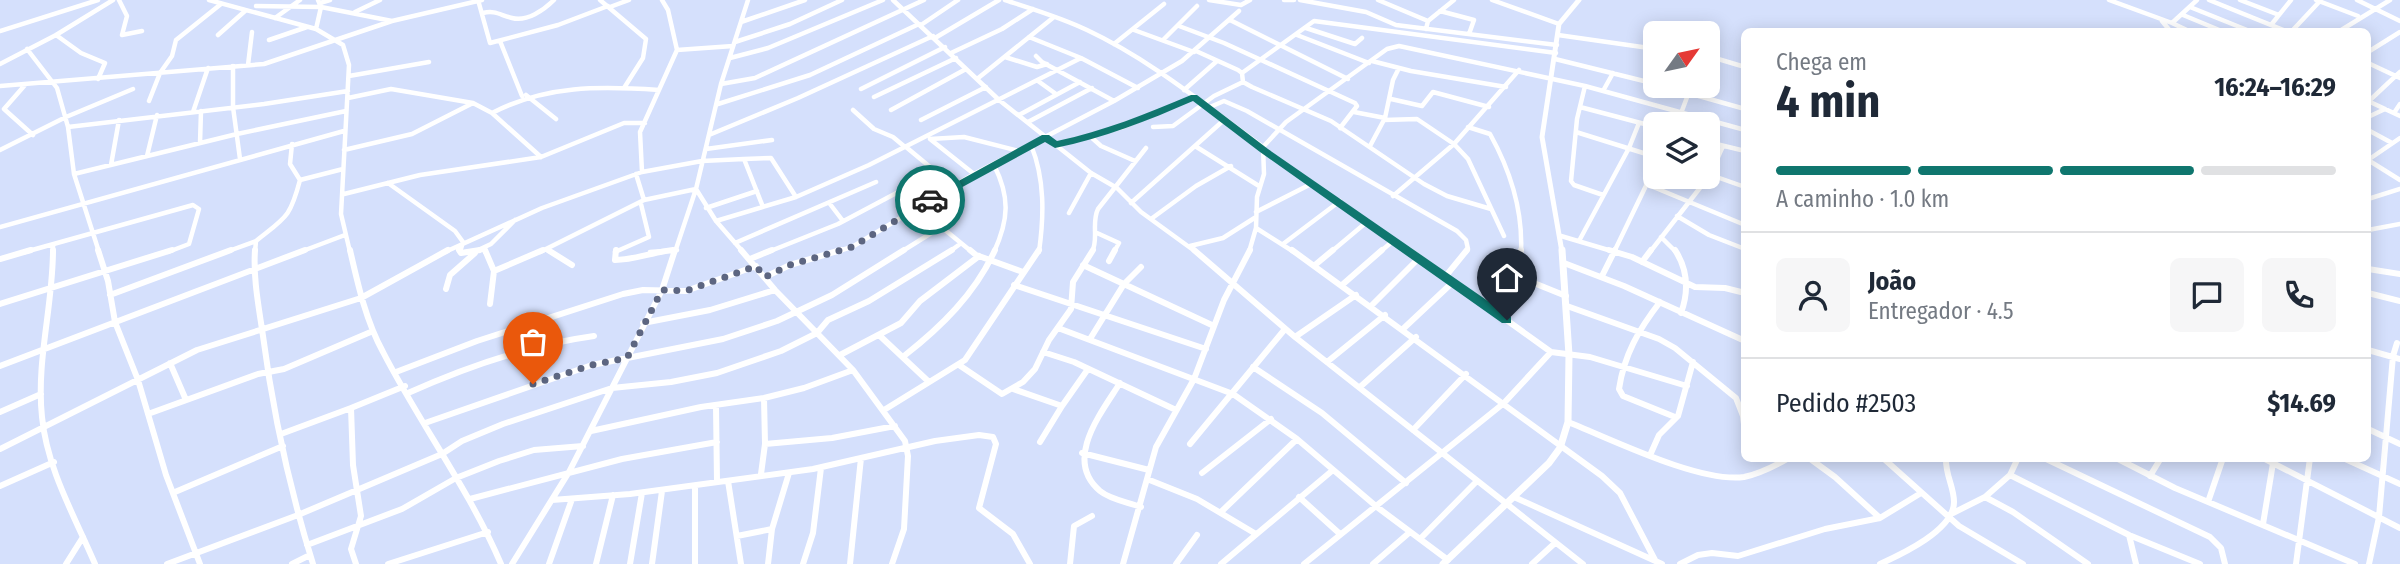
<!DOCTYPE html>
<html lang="pt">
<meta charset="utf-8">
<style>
:root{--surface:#fff;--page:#f6f6f7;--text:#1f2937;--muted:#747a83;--line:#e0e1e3;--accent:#0f766e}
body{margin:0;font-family:"Fira Sans Condensed",sans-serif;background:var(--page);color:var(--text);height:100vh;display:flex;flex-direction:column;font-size:26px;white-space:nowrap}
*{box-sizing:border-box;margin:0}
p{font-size:23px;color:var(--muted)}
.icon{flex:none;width:38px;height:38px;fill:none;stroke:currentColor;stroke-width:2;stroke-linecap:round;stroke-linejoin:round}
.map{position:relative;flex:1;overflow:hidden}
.drawer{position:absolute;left:1741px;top:28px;width:630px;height:434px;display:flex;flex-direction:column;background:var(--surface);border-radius:10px;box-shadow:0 4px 18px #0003}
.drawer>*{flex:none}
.needle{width:46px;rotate:57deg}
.tools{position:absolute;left:1643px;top:21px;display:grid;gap:14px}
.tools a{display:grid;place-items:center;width:77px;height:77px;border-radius:10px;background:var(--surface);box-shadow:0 4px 18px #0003;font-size:35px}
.pin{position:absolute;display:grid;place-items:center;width:60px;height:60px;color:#fff;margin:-72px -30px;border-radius:50% 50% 50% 0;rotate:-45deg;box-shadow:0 0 7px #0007}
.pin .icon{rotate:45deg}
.courier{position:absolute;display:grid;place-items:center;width:70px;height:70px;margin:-35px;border:5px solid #0f766e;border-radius:50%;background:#fff;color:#222;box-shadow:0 2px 9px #0007}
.headline em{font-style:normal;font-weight:700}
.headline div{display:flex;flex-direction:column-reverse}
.headline{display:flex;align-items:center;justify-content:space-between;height:119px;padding:0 35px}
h1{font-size:46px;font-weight:700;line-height:52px}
.bar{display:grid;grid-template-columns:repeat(4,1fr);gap:10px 7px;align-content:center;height:84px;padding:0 35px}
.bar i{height:9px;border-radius:5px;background:var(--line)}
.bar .selected{background:var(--accent)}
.bar p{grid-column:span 4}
.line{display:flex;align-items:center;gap:18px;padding:0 35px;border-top:2px solid var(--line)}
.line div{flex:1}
.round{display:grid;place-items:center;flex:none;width:74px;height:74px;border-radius:10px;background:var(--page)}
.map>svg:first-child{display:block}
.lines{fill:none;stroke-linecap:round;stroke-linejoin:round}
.minor-far1{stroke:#fff;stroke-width:4.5}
.minor{stroke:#fff;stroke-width:6}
.tertiary-far1{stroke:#fff;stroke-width:5}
.tertiary{stroke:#fff;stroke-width:7}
.route{fill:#0f766e}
.done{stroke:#5d6681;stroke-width:7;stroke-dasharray:0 12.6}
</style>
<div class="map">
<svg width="2400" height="564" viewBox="0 0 2400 564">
<rect width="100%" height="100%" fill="#d5e0fc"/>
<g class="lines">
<!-- minor-far1 -->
<path class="minor-far1" d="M119,0l8,16 -5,19 20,-4
M209,0l107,29 27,16 6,20 -8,149 9,38
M478,0l12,43 68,-18 50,-19
M600,0l46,39 -3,19 -19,30
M893,0l106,100 92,73 26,15 24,24 55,40
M1005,0c27,9 55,17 82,30 64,30 119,76 176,117
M1209,0l32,5 9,-5
M1284,0h10
M1300,0l66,12 30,13 161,20
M1378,0l50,21 -2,8
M1492,0l67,24
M2109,0l63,23 25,-23
M2209,0l79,32
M2240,0l39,15
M2316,0l42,16
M2357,0l43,21
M320,3l10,-3
M256,6l65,1 71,14
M610,7l19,-7
M2190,7l62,25
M1440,11l34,9 -5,14
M355,12l25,-12
M483,13c12,-3 17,2 29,5 15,4 32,-8 42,-18
M2183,15l41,17
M275,18l25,-18
M1230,20l118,59
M1428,21l26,-21
M2162,21l9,11
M741,22l64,-22
M2172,23l19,9
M921,25l37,-25
M2271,25l20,-25
M1179,26l45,17 131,60 2,3 -17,22
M1306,28l49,16 7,-6
M316,29l5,-22 -3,-7
M1134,30l60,22
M0,31l98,-31
M2291,32l29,-31
M2338,32l52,-32
M56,35l25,18 24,10 -7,16
M218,35l27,-24
M1297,35l72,28
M1558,35l98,14
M1029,37l52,21 57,30
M935,38l64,-38
M269,40l38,-13
M1163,40l34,-34
M500,41l22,55
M735,42l55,-18 52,-24
M1114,44l50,-40
M27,49l30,39 11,39 6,47 25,78
M677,50l56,-4
M1196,51l42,19 4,3 1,9 9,5 79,34 93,63 23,12 44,13
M2368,52l32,-20
M951,53l51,-24 31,-20
M1036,56l6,6 72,39
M1708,56l37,11
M1005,57l32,10 10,-3
M730,58l38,-10 115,-48
M1555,59l101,25
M1372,61l39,10 95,16
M2368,63l32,15
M0,64l56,-29 57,-35
M248,65l4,-33
M233,66v41l7,52
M1242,73l72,-52 242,32
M349,76l80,-14
M977,79l77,-62
M1038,81l18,13
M721,84l34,-6 169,-78
M25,85l-21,24 29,26
M0,86l264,-22 128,-43 90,-21
M1585,86l-8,33 -6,62 3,4 29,10
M1663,86l82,23
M861,89l84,-42
M1184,90l33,-29
M1603,91l10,-18
M526,95l30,24
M874,97l82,-39
M348,98l43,-9 82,14 19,10 49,44
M1391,99l31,7 11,-14 56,15
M149,101l11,-28 12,-17 4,-16 45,-36
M2368,101l32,15
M2369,101l31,-29
M718,104l92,-29 109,-51
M1210,107l14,-6 23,10 210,120 9,9 2,9 -2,3
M1580,107l76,20
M853,110l21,19 19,8 12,10
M891,110l75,-41
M193,112l15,-44
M1354,112l31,6
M492,113c54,-28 108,-27 167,-23
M2394,113l6,-9
M1019,115l61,-33
M2368,117l17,-8
M921,120l65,-33
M1384,120l33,-1 37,25 14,15 36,77
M1028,122l64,-34
M1677,124l12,-32
M68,127l196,-23 84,-13
M1153,127l20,-1 41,-30 29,-14
M1468,127l22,7c20,36 33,76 31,118
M2368,130l24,13
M1576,132l80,25
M709,135l89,-37 135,-62
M1091,137l10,9 34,15
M930,139l34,-2 55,14
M930,139l44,35
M1708,142l37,9
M200,143l1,-32
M1031,145c14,34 13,71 8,107
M1055,145l68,-18 71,-30
M1195,146l64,40
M1370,146l15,-28 8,-38 6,-12
M906,147l47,39
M706,149l66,-9
M0,150l66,-33 67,-28
M344,150l68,-16 61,-31
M1263,150l148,102
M147,156l10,-41
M744,159l27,-1 25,39
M2368,160l32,-22
M2368,160l32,20
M111,165l8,-45
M642,172l-2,-40 37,-82 -9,-40 -6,-10
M74,174l163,-40 109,-23
M636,174l8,26
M1708,174l37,13
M300,180l43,-11
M388,183l67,48 8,11 -3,10
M1646,184l99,41
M344,194l76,-19 121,-18 83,-34h21
M1393,196l61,-52 65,-74
M2368,199l32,-10
M1131,203l93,-83
M830,204l13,17
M706,208l51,-17
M918,208l54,44
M1256,212l57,-29
M1069,213l22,-40
M1677,216l32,19 36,14
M1151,219l45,-33 35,-20
M716,221l80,-24 73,-32 212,-107
M0,227l344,-96
M1256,228l38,24
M2368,230l32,-6
M1097,233l22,10 -5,9
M1561,236l54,16
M1661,237l15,15
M1579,241l50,-93 10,-25
M735,243l141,-61
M1283,244l57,-43
M1190,246l33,-8 33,-21
M484,249l1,3
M546,249l5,3
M25,252l168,-47 6,4 -10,35 -21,8
M53,252v-8
M226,252l30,-11
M255,252l1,-11c30,-24 34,-23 44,-61l-10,-16 2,-20
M300,252l45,-17
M445,252l97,-44 100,-36 60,-11 42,-2 19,48
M474,252l17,-8 24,-24
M540,252l104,-52 52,-11 20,32 27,31
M615,252l34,-15 -8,-33
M650,252l27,-2
M675,252l21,-63 25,-105 27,-84
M768,252l70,-28 98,-52
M835,252l17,-5 122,-73 140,-73 68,-40 57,-50
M901,252l40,-25
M949,252l11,-8
M994,252c15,-33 16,-55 0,-87
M1092,252c7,-13 -1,-29 6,-43l48,-61
M1249,252l7,-24 1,-31 7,-23 -1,-27 23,-25 101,-73 12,-3 186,40 160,44
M1331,252l37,-31
M1380,252l14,-12
M1614,252l42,-87
M1650,252l60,-77 13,-29"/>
<!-- minor -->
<path class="minor" d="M53,250c0,56 -17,111 -11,167 5,52 33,100 53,147
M98,250l10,31 7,41 23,58 28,95 34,89
M255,250c-2,29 4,58 8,86 10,77 27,154 50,228
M350,250c8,35 16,71 33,102 37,72 86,137 118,212
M459,250l2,3 19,-3
M485,250l9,21 -4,33
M548,250l24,15
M616,250l-1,10c19,0 38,-8 58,-10
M741,250l34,40 78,80 52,71 3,15 -4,73 -12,35
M970,250l6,5 47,17
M1194,250l101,87 288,227
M1292,250l310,226 18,17 35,67
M1409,250l142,102 39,5 97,29
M1609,250l23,7 63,30 30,1 20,5
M1675,250c13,20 14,41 6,63
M0,259l31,-9
M750,259l22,-9
M1109,261l6,-11
M1642,262l9,-12
M1485,263l81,33
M1564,263l60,23 121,55
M1083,265l131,61
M1315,265l18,-15
M2368,269l32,5
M494,271l49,-21
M1602,276l13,-26
M765,277l25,-12 51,-15
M1445,277l22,-27
M1518,277l3,-27
M1014,285l192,64
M1342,285l40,-35
M446,289l4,-14 25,-22
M2368,293l32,8
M110,295l121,-45
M1660,302c-21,27 -36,53 -41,87l4,7 52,21
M0,304l172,-54
M1371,306l48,-48
M1567,306l92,33 16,9 61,50 7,18 2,17
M643,323l67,-13 65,-20
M1058,328l175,66 64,45 80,68 71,53
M1404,328l49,-46
M879,335l50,47
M1295,337l61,-42
M1090,339l34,-55 17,-17
M2368,350l32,9
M1043,352l31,10 102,48
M840,355l61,-32 19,-22 59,-45
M904,356c37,-29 71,-62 91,-106
M1327,362l58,-47
M170,363l16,37
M959,365l43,29 21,-12 12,-13 14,-29 22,-31 2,-27 20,-32
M0,366l305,-116
M1253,367l69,46 84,70
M396,372l81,-31 146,-47 20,-4 43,1 70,-25
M1120,383c-19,30 -57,77 -20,108 11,9 28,11 41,16
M1360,387l56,-50
M1013,389l49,17 26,-37
M408,393c60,-27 120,-48 186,-57
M716,406l1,76
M884,410l81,-50 74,-110
M0,412l41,-18
M148,414l110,-40 26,-5 89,-38
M1568,422c43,17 131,61 176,55 16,-3 31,-11 45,-19
M425,423l167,-58 131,-26 54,-18 55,-26 72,-45
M2368,429l32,15
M1413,430l53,-56
M591,431l110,-24 63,-9 40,-10 49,-18
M281,434l70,-26
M1040,442l22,-36
M765,444l67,-6 63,-12
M1190,444l95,-115
M0,449l197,-99 164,-52 87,-48
M1082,453l67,17
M1651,453l8,-18 19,-19 15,-54
M1809,458l26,19 45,41
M1883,458l76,68 64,38
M2018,458l-8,17 119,60 71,29
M2044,458l166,79 11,11 4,16
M2116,458l59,30 180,76
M2263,458l137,70
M2343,458l57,26
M1202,473l69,-54
M761,474l4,-30 -1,-46
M2150,476l11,-18
M1147,479l50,20 59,35
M728,481l13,83
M0,486l54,-24
M695,487v77
M175,492l108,-46
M1299,497l41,37
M1514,497l148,67
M1985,497l28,15 75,52
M470,499l152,-40 95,-17
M552,500l78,-6 183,-25 122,-28 44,-6 14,2 3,7 -17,64 34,26 17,30
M2208,502l15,-44
M1221,512l76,-73
M1953,513l32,-16 25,-22
M2263,524l10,-61
M2129,535l7,29
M737,536l35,-7
M1420,539l56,-57
M307,545l95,-36 54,-31 43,-17 35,-11 49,-4
M66,564l17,-27
M167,564l131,-49 144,-61 20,-13 41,-17 109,-36 59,-6 46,-9 64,-22 36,-18 11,-13 41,-19 83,-51
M292,564l18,-9
M356,564l-5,-15 10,-33 -8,-51 -2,-57 54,-22
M388,564l100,-32
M512,564l57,-92 93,-182 13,-40
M549,564l23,-65
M596,564l17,-69
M630,564l12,-71
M652,564l10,-73
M768,564l4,-35 17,-56
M803,564l10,-31 8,-65
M850,564l11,-106
M1070,564l4,-38 18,-10
M1123,564l33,-117 38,-68 30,-79 26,-50
M1176,564l21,-29
M1221,564l112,-94
M1304,564l200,-161 47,-51
M1373,564l37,-32
M1532,564l23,-21
M1680,564l18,-9 14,-2 26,3 87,-27 55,-11 41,-25
M1880,564c22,-10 74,-34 74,-62 0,-15 -9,-28 -8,-44
M2296,564l14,-106
M2369,564l10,-47 14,-161 4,-13"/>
<!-- tertiary-far1 -->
<path class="tertiary-far1" d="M1562,252l-20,-115 17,-113 20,-24"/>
<!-- tertiary -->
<path class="tertiary" d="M1443,564l106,-101 11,-15 8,-26 1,-67 -7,-105"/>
</g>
<!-- route -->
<path class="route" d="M1191,95h6l71,54 243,168v6h-9l-242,-171 -67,-51c-46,20 -89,37 -138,47l-10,-6 -112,61 -9,-3 118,-65h7l8,6c47,-10 89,-27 134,-46z"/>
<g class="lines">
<!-- done -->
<path class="done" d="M533,384l59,-19 35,-7 35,-68 24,1 70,-25 9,11 25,-12 62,-18 78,-47"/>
</g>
</svg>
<div class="tools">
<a><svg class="needle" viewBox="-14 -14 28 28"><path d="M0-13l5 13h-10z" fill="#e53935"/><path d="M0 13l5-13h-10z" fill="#747a83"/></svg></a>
<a><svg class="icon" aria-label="layers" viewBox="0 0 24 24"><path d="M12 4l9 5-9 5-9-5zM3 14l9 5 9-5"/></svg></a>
</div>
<div class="pin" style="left:533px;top:384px;background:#ea580c"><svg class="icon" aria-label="bag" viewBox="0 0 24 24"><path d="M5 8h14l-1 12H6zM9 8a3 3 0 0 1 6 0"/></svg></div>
<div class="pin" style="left:1507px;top:320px;background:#1f2937"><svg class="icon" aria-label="home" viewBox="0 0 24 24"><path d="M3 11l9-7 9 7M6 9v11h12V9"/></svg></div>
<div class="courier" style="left:930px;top:200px"><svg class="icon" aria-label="car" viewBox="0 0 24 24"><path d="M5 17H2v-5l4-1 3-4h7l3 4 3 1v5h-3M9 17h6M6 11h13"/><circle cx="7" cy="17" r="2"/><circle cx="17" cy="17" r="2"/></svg></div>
<section class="drawer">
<div class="headline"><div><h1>4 min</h1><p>Chega em</p></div><em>16:24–16:29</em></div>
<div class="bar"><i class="selected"></i><i class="selected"></i><i class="selected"></i><i></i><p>A caminho · 1.0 km</p></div>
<div class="line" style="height:126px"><a class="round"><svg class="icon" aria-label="person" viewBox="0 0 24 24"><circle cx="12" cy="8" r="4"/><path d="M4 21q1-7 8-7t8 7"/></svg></a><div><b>João</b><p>Entregador · 4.5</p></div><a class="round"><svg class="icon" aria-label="chat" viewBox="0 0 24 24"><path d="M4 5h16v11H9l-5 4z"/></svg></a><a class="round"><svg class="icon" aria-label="phone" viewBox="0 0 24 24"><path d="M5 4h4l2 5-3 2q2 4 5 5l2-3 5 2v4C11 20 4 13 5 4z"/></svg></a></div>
<div class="line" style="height:91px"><div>Pedido #2503</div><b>$14.69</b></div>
</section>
</div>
